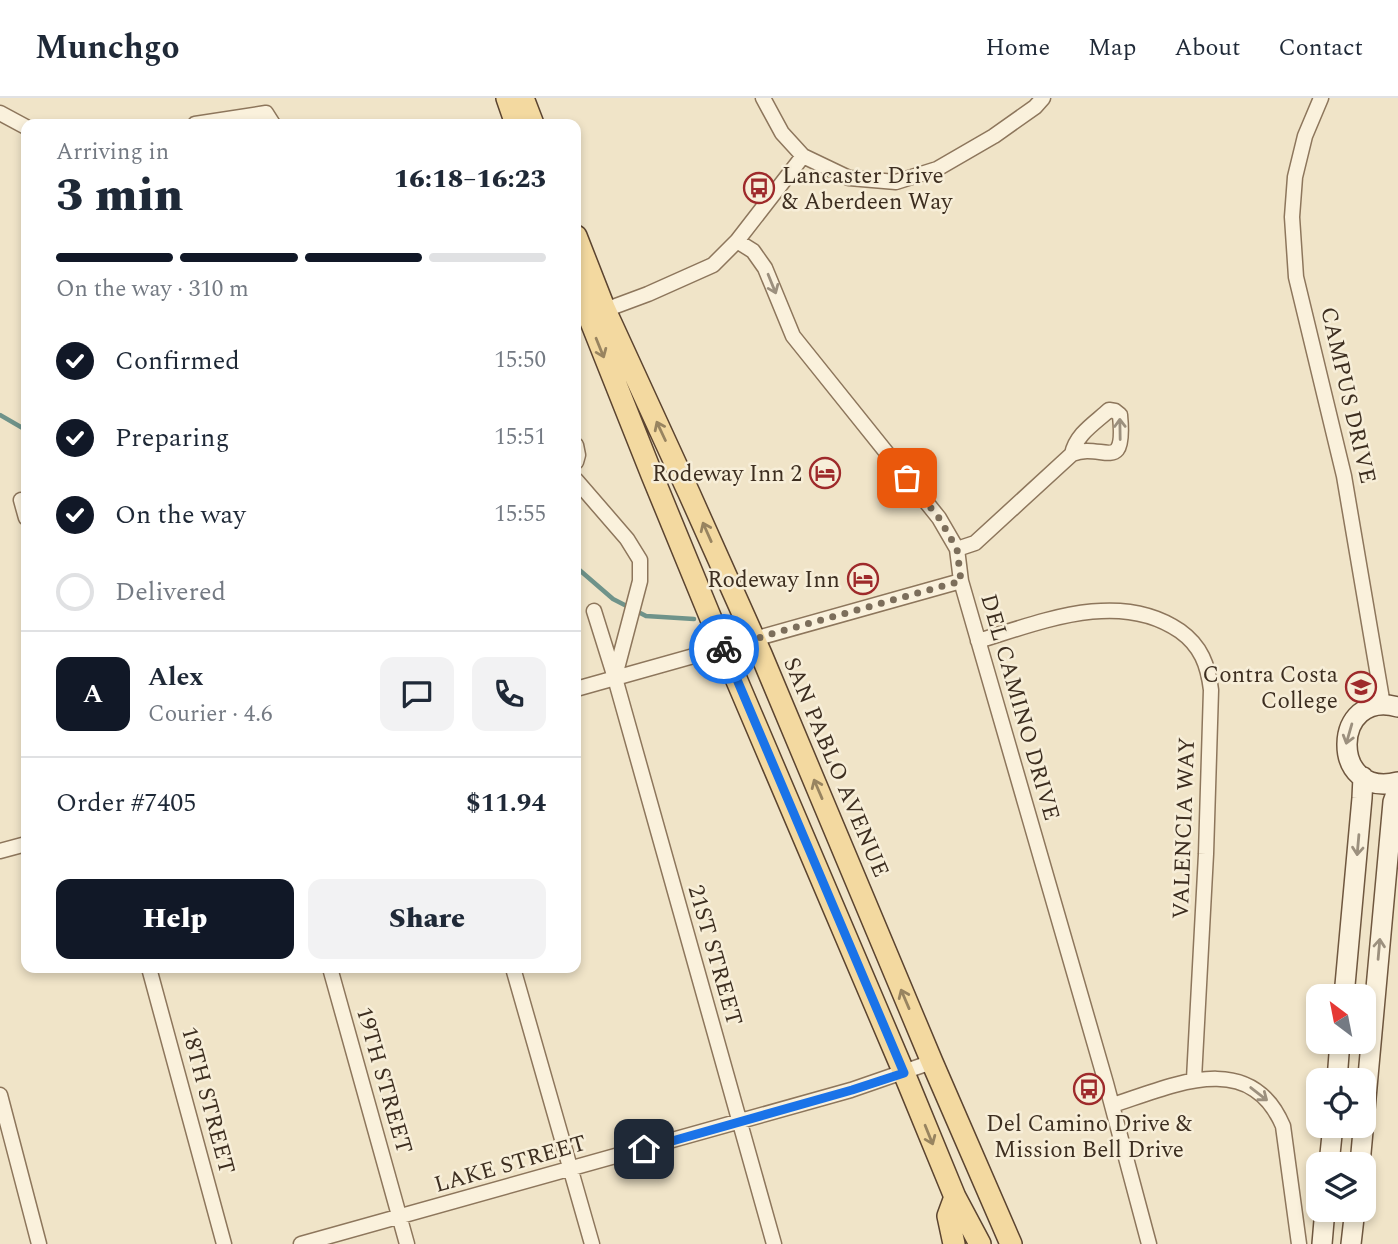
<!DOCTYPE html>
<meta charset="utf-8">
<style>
:root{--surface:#fff;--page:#f2f2f3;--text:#1f2937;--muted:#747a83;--line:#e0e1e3;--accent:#111827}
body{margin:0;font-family:Spectral,serif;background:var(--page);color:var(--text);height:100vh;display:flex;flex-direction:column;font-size:26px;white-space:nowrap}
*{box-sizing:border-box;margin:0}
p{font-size:23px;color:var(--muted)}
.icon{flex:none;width:38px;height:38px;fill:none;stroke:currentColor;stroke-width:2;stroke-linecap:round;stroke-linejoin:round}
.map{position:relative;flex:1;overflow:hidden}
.details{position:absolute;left:21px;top:21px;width:560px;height:854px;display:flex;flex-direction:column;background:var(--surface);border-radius:14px;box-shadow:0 4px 10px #0003}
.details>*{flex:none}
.needle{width:46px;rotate:328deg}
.tools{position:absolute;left:1306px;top:886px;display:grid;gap:14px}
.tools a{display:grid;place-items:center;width:70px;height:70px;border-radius:14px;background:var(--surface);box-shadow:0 4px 10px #0003;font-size:35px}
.pin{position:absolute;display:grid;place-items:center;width:60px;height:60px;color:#fff;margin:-30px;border-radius:14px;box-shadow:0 4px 10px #0006}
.courier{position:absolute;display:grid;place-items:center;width:70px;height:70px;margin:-35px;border:5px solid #1a73e8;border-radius:50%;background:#fff;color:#222;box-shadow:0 2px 9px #0007}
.overview em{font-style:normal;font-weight:800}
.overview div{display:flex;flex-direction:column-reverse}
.overview{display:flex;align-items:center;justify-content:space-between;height:119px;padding:0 35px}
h1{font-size:46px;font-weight:800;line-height:52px}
.bar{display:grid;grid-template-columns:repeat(4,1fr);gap:10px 7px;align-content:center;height:84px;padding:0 35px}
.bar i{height:9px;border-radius:5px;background:var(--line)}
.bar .active{background:var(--accent)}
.bar p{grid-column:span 4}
.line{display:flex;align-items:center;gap:18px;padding:0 35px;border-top:2px solid var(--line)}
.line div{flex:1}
.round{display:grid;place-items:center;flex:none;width:74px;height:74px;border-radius:14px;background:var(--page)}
ol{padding:0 35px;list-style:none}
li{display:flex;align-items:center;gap:21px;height:77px}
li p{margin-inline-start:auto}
li .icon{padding:7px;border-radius:50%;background:var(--accent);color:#fff;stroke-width:4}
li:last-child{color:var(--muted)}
li i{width:38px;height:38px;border:4px solid var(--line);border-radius:50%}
.cta{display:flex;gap:14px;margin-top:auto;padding:14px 35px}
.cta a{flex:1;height:80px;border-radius:14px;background:var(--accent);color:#fff;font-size:28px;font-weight:800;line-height:80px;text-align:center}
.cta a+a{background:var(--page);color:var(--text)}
header{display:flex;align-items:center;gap:42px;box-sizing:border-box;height:98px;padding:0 35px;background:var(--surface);border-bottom:2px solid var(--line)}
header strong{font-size:33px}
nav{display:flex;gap:38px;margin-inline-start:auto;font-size:24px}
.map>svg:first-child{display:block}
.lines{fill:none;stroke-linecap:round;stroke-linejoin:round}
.stream{stroke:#6f938a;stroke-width:4.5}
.street-casing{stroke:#8d765c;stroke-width:17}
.secondary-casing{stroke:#6f573f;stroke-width:22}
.primary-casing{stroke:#5b4430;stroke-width:24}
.street{stroke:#faf1dc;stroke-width:14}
.secondary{stroke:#faf1dc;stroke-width:19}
.primary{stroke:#f3d9a0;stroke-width:21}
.oneway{stroke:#9c907e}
.oneway2{stroke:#988460}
.done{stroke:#7c6e5b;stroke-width:7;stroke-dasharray:0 12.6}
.route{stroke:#1a73e8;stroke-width:9}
.labels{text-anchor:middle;stroke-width:5;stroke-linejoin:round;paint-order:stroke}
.poi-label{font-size:23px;fill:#3d2e20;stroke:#f7eed8;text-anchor:end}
.street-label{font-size:23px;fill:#3d2e20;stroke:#f7eed8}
</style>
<header>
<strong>Munchgo</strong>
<nav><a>Home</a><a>Map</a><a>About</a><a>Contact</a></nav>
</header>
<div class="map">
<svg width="1398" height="1146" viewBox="0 0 1398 1146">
<rect width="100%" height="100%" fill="#f0e4c8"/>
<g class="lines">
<!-- stream -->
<path class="stream" d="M0,317l26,15
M576,469l37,32 33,17 48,3"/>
<!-- street casing -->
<g class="street-casing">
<path id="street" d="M763,0l19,35 21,23 46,22 47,4 41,-13 57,-33 41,-29 8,-9
M1321,0l-16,38 -10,41 -3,40 4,60 48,199 39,229
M0,15l26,14
M195,26l71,-11 7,11
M737,143l16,10 12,17 28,68 146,182 18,31 4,32 145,502 43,161
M605,212l43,-16 65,-29 24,-24 66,-85
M576,347l2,10 -2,7
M576,382l51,59 13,21v21l-25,95
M21,402l5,18
M957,451l18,-6 97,-89c30,-13 54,23 48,-39l-5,-4 -6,-1c-14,13 -33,24 -37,44
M594,513l21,67 159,566
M978,543c63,-19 141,-52 202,-10 21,15 28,34 31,59l-5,164 -12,225
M576,591l385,-108
M0,753l26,-7
M149,870l75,276
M330,870l77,276
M513,870l79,276
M0,997l39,149
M1113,1007c58,-19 137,-57 170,21l16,118
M301,1146l550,-154 81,-28"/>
</g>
<!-- secondary casing -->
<g class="secondary-casing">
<path id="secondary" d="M1398,609c-67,-19 -69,93 0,75
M1344,898l18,-198 1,-21
M1337,982l3,-39
M1329,1066l4,-39
M1360,1066l33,-362 5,-14
M1322,1146l3,-35
M1351,1146l4,-35"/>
</g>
<!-- primary casing -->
<g class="primary-casing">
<path id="primary" d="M507,0l9,26
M523,0l10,26
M576,138l29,74 84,183 72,161 171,408 79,182
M576,186l76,191 71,173 181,425 51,124 25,47
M954,1146l-6,-28 7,-19"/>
</g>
<!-- street -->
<use href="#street" class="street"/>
<!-- secondary -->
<use href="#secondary" class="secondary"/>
<!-- primary -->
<use href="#primary" class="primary"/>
</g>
<!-- one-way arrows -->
<defs><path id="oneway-shaft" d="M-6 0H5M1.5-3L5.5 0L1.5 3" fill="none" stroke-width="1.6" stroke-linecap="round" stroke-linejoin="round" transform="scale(1.75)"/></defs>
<g class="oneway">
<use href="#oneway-shaft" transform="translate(772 186) rotate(68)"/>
<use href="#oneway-shaft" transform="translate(1120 331) rotate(-91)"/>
<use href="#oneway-shaft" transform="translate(1349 636) rotate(106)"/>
<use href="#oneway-shaft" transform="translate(1358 747) rotate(95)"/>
<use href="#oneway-shaft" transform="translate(1379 851) rotate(-85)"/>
<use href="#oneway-shaft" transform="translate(1259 996) rotate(38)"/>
</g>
<g class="oneway2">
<use href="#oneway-shaft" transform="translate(600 250) rotate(68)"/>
<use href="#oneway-shaft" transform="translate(661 333) rotate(-115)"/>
<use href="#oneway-shaft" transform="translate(707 434) rotate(-114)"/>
<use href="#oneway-shaft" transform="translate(818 691) rotate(-113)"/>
<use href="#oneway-shaft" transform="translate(905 901) rotate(-113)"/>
<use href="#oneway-shaft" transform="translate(929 1037) rotate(68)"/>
</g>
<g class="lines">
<!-- done -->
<path class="done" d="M724,551l47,-15 190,-53 -4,-32 -18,-31 -32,-40"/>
<!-- route -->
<path class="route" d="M644,1051l208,-59 52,-17 -180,-424"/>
</g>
<!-- icons -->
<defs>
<g id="bus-ring" transform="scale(1.575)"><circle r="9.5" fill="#f7eed8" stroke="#9e2a2b" stroke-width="1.5"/><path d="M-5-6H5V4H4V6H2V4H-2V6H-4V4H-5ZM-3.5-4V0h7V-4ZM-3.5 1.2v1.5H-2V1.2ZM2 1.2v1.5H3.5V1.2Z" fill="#9e2a2b"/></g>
<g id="hotel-ring" transform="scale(1.575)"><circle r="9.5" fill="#f7eed8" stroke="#9e2a2b" stroke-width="1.5"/><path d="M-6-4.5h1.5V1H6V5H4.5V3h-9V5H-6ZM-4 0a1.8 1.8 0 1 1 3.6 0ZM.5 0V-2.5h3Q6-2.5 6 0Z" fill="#9e2a2b"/></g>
<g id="university-ring" transform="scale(1.575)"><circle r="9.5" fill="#f7eed8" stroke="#9e2a2b" stroke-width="1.5"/><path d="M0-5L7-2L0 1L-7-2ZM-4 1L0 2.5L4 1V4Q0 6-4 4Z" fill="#9e2a2b"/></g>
</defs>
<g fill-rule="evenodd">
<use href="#bus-ring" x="759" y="90"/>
<use href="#hotel-ring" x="825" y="375"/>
<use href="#hotel-ring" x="863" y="481"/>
<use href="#university-ring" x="1361" y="589"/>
<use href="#bus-ring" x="1089" y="991"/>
</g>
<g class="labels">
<!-- poi labels -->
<g class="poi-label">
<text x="782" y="85" text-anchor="start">Lancaster Drive<tspan x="782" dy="26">&amp; Aberdeen Way</tspan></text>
<text x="802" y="383">Rodeway Inn 2</text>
<text x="840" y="489">Rodeway Inn</text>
<text x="1338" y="584">Contra Costa<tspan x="1338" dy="26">College</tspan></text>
<text x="1089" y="1033" text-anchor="middle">Del Camino Drive &amp;<tspan x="1089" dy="26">Mission Bell Drive</tspan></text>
</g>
<!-- street labels -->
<g class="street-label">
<text transform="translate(1349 297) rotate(77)" y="8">CAMPUS DRIVE</text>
<text transform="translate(1021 609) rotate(74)" y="8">DEL CAMINO DRIVE</text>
<text transform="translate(837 669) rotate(67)" y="8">SAN PABLO AVENUE</text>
<text transform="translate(1183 730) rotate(-88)" y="8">VALENCIA WAY</text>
<text transform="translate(716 857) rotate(74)" y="8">21ST STREET</text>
<text transform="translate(385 982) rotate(74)" y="8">19TH STREET</text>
<text transform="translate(209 1002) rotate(75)" y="8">18TH STREET</text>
<text transform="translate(510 1065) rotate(-16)" y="8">LAKE STREET</text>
</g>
</g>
</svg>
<div class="tools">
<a><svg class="needle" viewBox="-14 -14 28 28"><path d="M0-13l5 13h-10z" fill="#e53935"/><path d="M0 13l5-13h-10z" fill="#747a83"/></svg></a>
<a><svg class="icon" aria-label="locate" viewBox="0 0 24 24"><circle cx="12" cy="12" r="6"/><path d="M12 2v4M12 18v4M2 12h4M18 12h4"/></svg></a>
<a><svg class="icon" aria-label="layers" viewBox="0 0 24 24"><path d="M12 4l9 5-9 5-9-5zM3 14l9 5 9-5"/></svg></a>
</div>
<div class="pin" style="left:907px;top:380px;background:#ea580c"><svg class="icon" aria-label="bag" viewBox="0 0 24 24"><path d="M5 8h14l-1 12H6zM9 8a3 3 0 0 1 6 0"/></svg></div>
<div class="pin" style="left:644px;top:1051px;background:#1f2937"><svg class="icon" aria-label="home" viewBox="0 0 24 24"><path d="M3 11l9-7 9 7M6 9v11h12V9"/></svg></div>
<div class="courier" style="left:724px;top:551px"><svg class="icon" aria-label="bike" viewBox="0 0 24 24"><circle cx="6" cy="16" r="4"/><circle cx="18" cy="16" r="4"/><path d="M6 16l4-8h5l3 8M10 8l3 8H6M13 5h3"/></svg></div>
<section class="details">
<div class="overview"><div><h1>3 min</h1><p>Arriving in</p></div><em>16:18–16:23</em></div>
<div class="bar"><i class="active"></i><i class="active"></i><i class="active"></i><i></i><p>On the way · 310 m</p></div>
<ol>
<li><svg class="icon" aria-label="check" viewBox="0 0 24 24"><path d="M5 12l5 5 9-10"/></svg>Confirmed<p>15:50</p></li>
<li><svg class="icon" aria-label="check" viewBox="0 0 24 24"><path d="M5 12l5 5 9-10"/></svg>Preparing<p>15:51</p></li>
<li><svg class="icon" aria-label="check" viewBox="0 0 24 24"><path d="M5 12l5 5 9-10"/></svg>On the way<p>15:55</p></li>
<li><i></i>Delivered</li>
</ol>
<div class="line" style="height:126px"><b class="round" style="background:var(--accent);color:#fff">A</b><div><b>Alex</b><p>Courier · 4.6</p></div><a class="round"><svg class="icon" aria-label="chat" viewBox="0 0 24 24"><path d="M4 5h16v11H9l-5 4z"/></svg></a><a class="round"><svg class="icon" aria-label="phone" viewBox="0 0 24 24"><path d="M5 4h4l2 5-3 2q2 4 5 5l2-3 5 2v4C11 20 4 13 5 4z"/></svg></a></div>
<div class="line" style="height:91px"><div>Order #7405</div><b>$11.94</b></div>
<div class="cta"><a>Help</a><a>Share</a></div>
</section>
</div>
